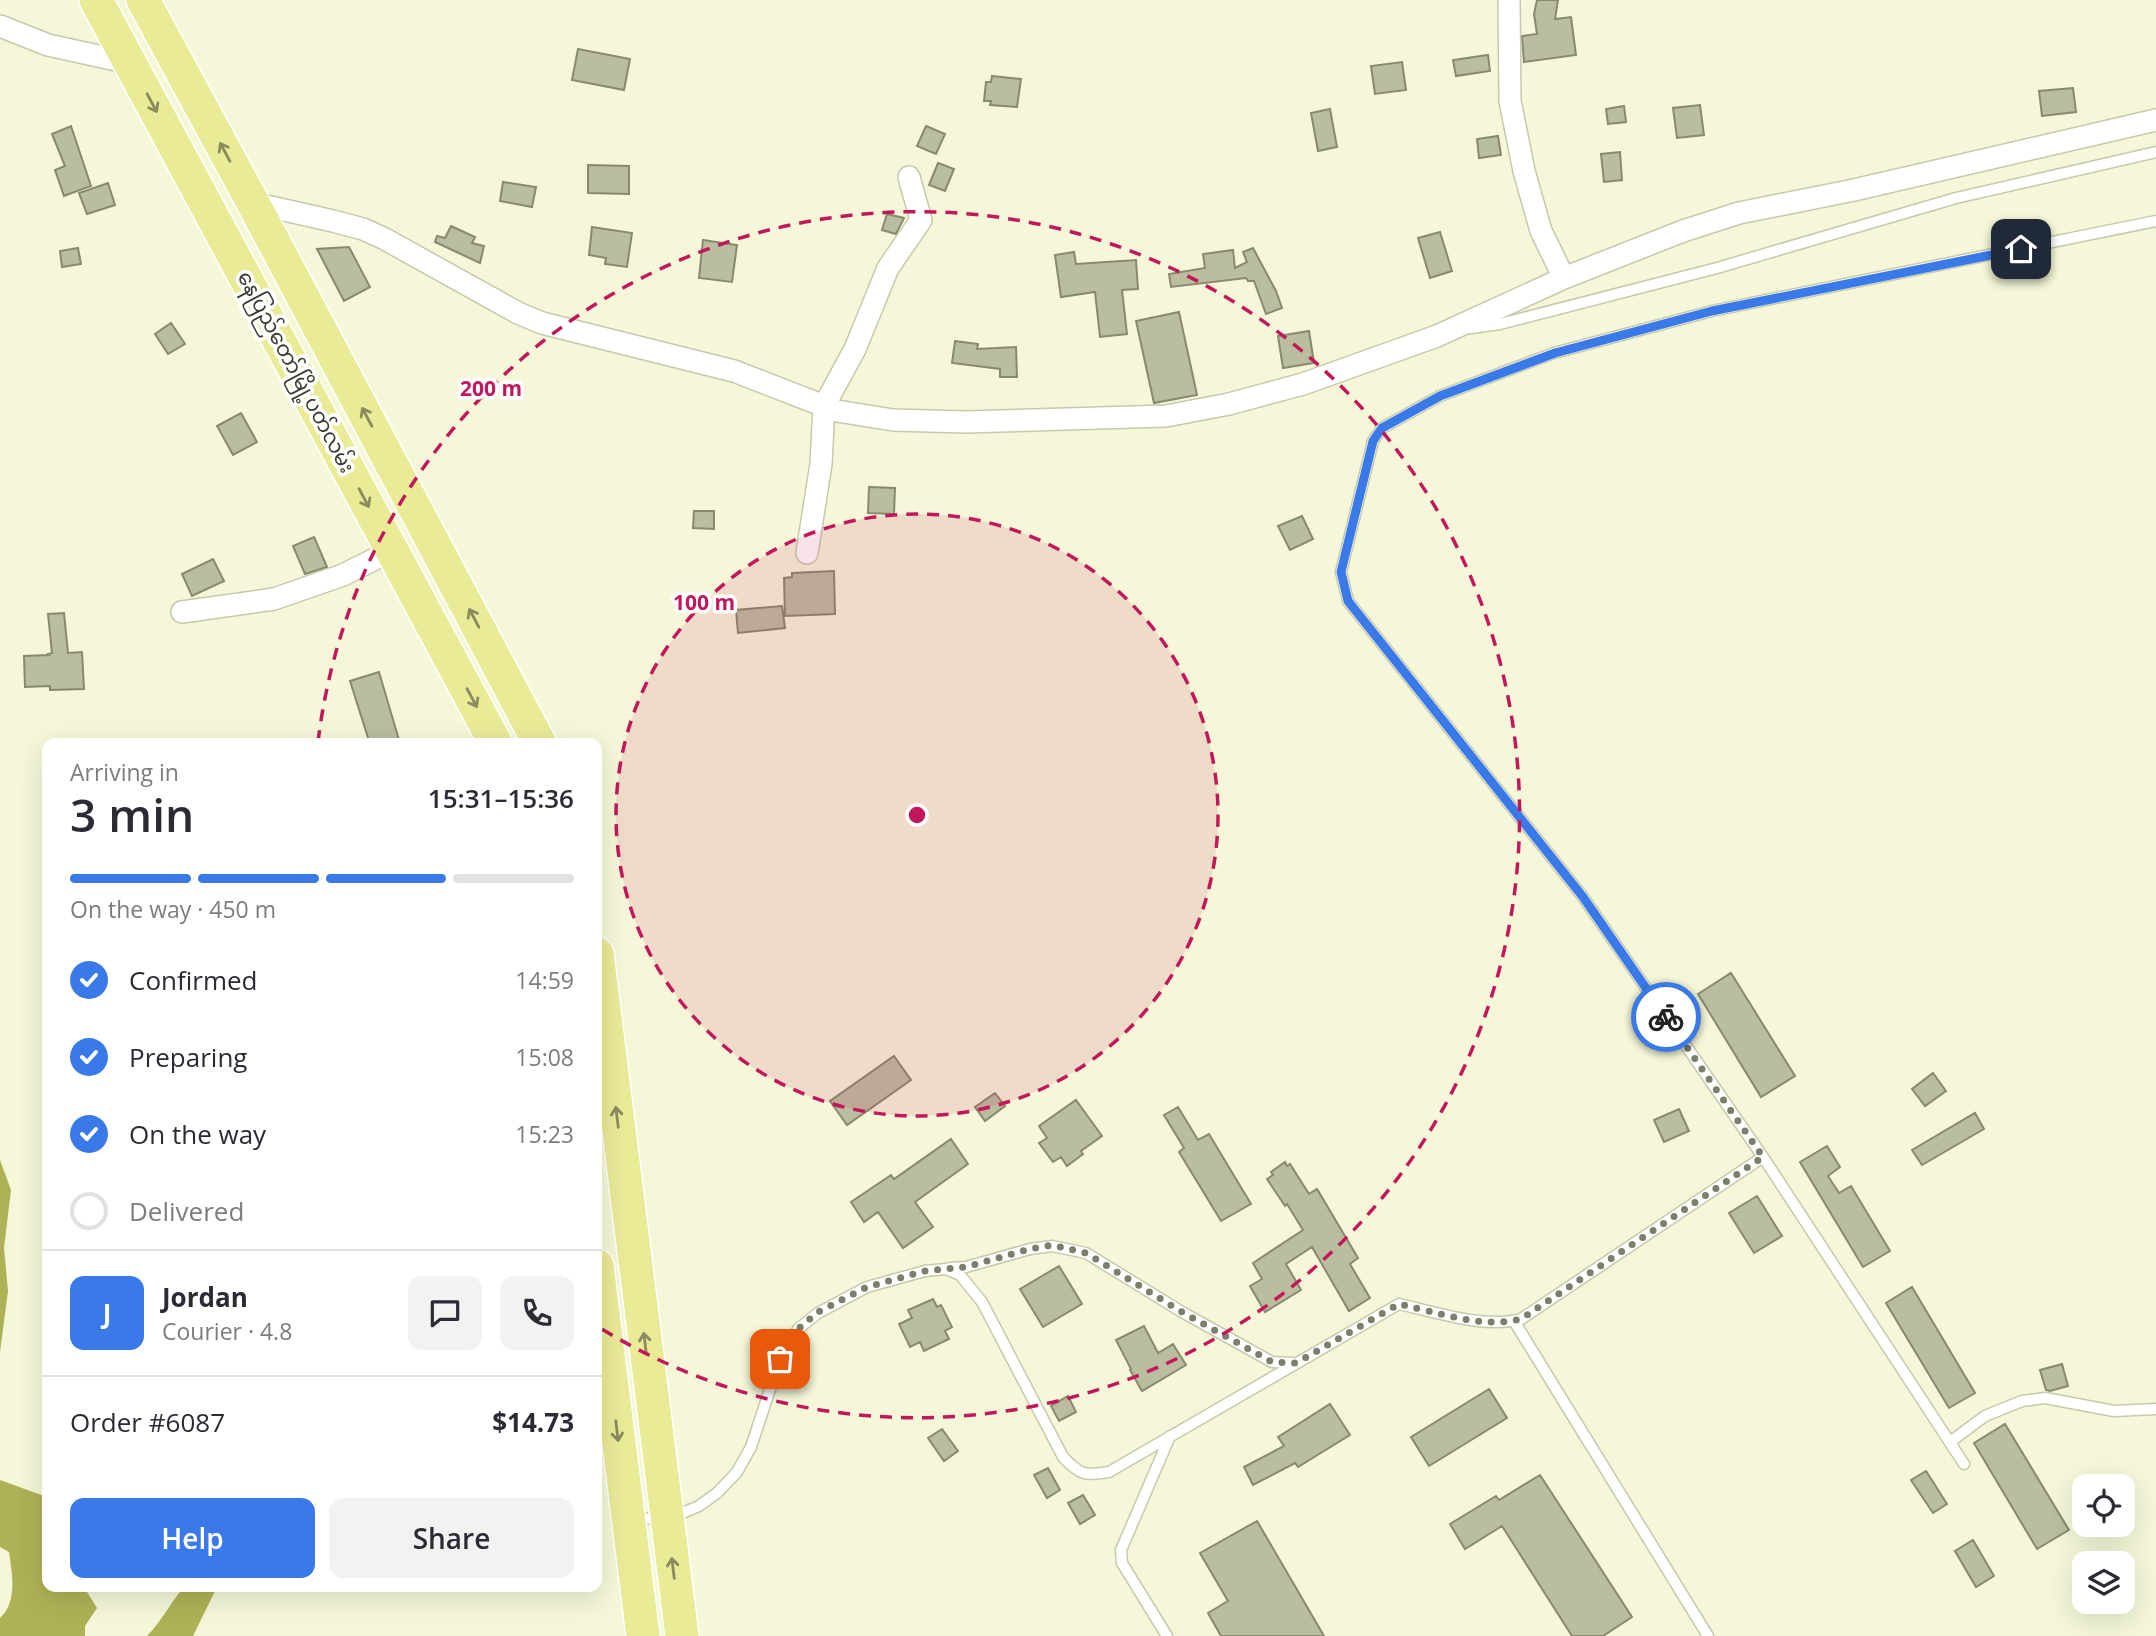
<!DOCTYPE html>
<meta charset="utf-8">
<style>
:root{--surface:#fff;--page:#f2f2f3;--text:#2b2b33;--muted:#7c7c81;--line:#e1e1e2;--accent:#3a7ae8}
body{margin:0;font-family:"Open Sans","Noto Sans Myanmar",sans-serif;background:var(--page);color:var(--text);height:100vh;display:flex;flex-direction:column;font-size:26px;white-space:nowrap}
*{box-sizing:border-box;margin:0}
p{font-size:23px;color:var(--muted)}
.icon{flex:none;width:38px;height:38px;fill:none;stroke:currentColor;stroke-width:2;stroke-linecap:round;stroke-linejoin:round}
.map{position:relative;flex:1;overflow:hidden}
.sheet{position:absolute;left:42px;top:738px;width:560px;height:854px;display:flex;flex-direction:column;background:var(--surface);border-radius:14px;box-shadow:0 7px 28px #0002}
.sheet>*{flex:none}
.buttons{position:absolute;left:2072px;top:1474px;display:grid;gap:14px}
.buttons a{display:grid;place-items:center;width:63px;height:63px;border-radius:14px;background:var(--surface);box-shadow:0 7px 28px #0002;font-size:35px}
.pin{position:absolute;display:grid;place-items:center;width:60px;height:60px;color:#fff;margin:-30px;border-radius:14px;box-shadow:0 4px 10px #0006}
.courier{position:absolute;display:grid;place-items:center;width:70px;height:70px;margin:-35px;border:5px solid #3a7ae8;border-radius:50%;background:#fff;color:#222;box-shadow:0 2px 9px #0007}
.summary em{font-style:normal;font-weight:600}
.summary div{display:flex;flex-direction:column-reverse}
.summary{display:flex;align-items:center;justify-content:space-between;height:119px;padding:0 28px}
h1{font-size:46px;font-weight:600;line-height:52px}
.bar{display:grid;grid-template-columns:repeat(4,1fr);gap:10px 7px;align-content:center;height:84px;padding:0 28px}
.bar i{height:9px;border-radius:5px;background:var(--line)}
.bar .on{background:var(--accent)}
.bar p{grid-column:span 4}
.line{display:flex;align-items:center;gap:18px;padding:0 28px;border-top:2px solid var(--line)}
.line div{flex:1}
.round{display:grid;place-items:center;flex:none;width:74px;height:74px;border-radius:14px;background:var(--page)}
ol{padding:0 28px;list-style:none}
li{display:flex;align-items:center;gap:21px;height:77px}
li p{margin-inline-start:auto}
li .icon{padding:7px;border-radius:50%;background:var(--accent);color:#fff;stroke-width:4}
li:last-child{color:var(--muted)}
li i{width:38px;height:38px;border:4px solid var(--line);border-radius:50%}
.button{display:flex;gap:14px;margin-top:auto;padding:14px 28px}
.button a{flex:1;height:80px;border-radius:14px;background:var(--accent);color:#fff;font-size:28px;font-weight:600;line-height:80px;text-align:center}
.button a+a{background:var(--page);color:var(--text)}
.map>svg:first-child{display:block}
.water{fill:#aeb256}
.building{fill:#bbbd9f;stroke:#888a6d;stroke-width:2}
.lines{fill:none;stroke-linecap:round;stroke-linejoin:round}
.service-casing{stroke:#c7c9ab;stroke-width:13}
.minor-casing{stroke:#c7c9ab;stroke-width:24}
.primary-casing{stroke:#fff;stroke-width:36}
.service{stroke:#fff;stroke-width:10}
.minor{stroke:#fff;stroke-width:21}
.primary{stroke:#e9eb97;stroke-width:33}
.oneway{stroke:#8a8b5f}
.done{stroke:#7d7e6b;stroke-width:7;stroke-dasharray:0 12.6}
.route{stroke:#3a7ae8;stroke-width:9}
.ring{fill:none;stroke:#c2185b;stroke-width:3.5;stroke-dasharray:12 9}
.labels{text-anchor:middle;stroke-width:7;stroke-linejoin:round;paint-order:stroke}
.street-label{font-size:21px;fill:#3c3d31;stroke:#fff}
.centre{fill:#c2185b;stroke:#fff;stroke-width:3.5}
.ring-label{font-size:21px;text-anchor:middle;font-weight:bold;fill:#c2185b;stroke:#fff;stroke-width:7;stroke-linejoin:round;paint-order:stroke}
</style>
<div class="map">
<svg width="2156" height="1636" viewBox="0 0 2156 1636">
<rect width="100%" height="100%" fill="#f5f7d8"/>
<!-- water -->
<path class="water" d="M0,1160l11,30 -7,58 4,43 -8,61z
M0,1480l47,17v90h37l13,21 -12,18v10h-85v-18c18,-17 12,-44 9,-66l-9,-5z
M184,1587h33l-24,49h-46c15,-15 23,-33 37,-49z"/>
<!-- building -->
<path class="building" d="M1537,0h21l-3,19 16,-2 5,38 -52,7 -2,-26 15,-2 -3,-20z
M578,49l52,10 -6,31 -52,-10z
M1488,55l2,16 -34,5 -3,-16z
M1402,62l4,28 -31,4 -4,-28z
M992,76l29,3 -4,28 -27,-2 1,-4h-7l2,-19h5z
M2073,88l3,24 -34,4 -3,-25z
M1700,105l4,30 -27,3 -4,-30z
M1624,106l2,16 -18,2 -2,-15z
M1330,109l7,38 -19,4 -7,-38z
M71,126l20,60 -27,10 -9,-26 10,-4 -13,-32z
M926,126l19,8 -9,20 -19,-8z
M1498,136l3,19 -22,3 -2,-19z
M1620,152l2,28 -18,2 -3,-28z
M938,163l16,6 -9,22 -16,-6z
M588,165l41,1v28l-41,-1z
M503,182l33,5 -4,20 -32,-6z
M108,183l7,22 -28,9 -8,-21z
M887,214l17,4 -8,16 -14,-4z
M451,226l24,11 -3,6 12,3 -4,17 -45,-21 2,-6 8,2z
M592,227l40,6 -5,34 -22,-3 1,-6 -17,-3z
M1440,232l12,39 -22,7 -12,-40z
M703,240l34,5 -5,37 -33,-4z
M349,247l21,40 -26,14 -27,-52z
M78,248l3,16 -19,3 -2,-16z
M1253,248l23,43 6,17 -16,6 -12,-33h-6l-2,-3 -75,9 -2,-13 36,-6 -2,-14 30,-4 2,18 12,-6 -4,-10z
M1074,252l2,12 60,-4 2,29 -16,1 5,44 -27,3 -5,-45 -34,5 -6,-42z
M1179,312l18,83 -43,8 -18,-82z
M171,323l14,21 -17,10 -13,-20z
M1309,331l5,32 -31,5 -5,-32z
M955,341l23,3 -1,5 39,-2 1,30h-17v-8l-48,-6z
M241,413l16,29 -24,13 -16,-29z
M869,487l26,1 -1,26 -26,-1z
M694,511h20v18l-21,-1z
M1302,516l11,23 -23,11 -12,-24z
M314,537l13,30 -22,7 -12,-28z
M213,559l11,22 -32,15 -10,-22z
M834,571l1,43 -50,2 -1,-38 8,-1v-4z
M782,606l3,22 -47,5 -2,-23z
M64,613l4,40 14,-1 2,37 -34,1v-4l-25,1 -1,-31 25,-1 -1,-1 4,-1 -4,-39z
M379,672l20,68 -12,4h-17l-20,-63z
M1731,973l64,103 -34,21 -63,-103z
M894,1056l17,24 -64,45 -17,-24z
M1933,1073l13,18 -21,15 -13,-17z
M995,1093l10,13 -20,15 -10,-14z
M1076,1100l26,36 -21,15 2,3 -16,12 -6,-9 -8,5 -14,-19 8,-5 -8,-12z
M1178,1107l20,33 11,-6 42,70 -30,17 -42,-69 5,-4 -20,-33z
M1679,1109l10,22 -25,11 -10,-22z
M1975,1113l9,16 -62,36 -10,-15z
M951,1139l17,25 -53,38 18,25 -30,21 -25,-36 -14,10 -13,-20 40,-27 3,4z
M1827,1146l13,21 -12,9 11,17 12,-7 39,65 -27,16 -63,-105z
M1285,1162l2,4 3,-2 19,30 8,-5 41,69 -8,6 20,34 -21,13 -37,-64 -26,17 15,26 -36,22 -15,-26 12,-7 -9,-16 50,-33 -16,-26 -2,2 -18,-27 6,-4 -2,-3z
M1757,1196l25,40 -28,17 -25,-40z
M1059,1266l23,38 -39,23 -23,-38z
M1912,1287l63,106 -26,15 -63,-105z
M933,1299l4,8 4,-2 11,22 -7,4 4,8 -25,12 -4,-9 -10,5 -11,-23 13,-6 -4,-8z
M1144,1326l14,27 15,-9 13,21 -44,26 -12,-21 1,-1 -15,-29z
M2062,1364l6,22 -18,5 -4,-1 -6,-20z
M1489,1389l18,29 -78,48 -18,-29z
M1068,1396l8,16 -17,9 -8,-15z
M1330,1404l20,31 -52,32 -3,-4 -42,22 -9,-18 40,-21 -6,-9z
M2005,1424l64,106 -32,19 -63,-106z
M942,1429l16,22 -14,10 -16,-23z
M1048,1468l12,22 -13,8 -13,-23z
M1926,1471l21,33 -14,9 -22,-33z
M1540,1475l92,142 -29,19h-31l-70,-110 -37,23 -15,-25 46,-28 3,4z
M1083,1495l12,20 -15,9 -12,-21z
M1257,1521l67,115h-103l-13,-23 20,-12 -28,-48z
M1973,1540l21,36 -18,11 -21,-36z"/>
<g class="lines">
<!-- service casing -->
<g class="service-casing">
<path id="service" d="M1471,328l29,-4 217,-56 239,-70 200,-46
M949,1268l17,-1 64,-18 22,-3 34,7 96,59 90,50 22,1
M1514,1321l194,315
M1950,1442l35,-26 37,-15 23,-3 69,13 42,-2
M1964,1464l-201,-307 -180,-260 -235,-296 -7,-29 32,-131 9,-13 58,-32 114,-43 158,-42 444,-90
M631,1521l49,-7 19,-8 18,-13 20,-21 14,-25 29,-88 18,-30 20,-16 49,-26 58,-16 21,-2 14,6 22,27 81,155c17,18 21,19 46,15l290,-168c36,8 86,25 122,15l242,-162
M1167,1636l-45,-73 -1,-13 49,-114"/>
</g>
<!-- minor casing -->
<g class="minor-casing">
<path id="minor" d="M1509,0l1,101 14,70 17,60 23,47
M0,26l48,19 82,18
M253,203l80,18 30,8 20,9 135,75 24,10 192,48 103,40 56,9 73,2 200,-6 63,-12 74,-20 134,-48 127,-58 119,-47 56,-18 115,-23 302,-70
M807,553l14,-89 3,-58 31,-57 33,-81 33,-48 -12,-43
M182,612l92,-13 69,-24 50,-25"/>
</g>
<!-- primary casing -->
<g class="primary-casing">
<path id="primary" d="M96,0l400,744
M143,0l110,203 287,541
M597,954l85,682
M597,1266l46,370"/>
</g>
<!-- service -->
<use href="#service" class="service"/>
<!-- minor -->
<use href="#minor" class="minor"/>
<!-- primary -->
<use href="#primary" class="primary"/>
</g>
<!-- one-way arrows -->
<defs><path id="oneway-shaft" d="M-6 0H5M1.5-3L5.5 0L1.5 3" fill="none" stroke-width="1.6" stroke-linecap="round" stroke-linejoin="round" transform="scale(1.75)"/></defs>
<g class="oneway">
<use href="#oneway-shaft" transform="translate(152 103) rotate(62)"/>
<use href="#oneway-shaft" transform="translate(225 152) rotate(-118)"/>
<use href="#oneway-shaft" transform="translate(367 417) rotate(-118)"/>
<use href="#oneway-shaft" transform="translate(364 498) rotate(62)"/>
<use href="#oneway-shaft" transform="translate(474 618) rotate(-118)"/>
<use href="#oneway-shaft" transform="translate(472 698) rotate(62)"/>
<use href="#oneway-shaft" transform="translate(617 1117) rotate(-97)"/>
<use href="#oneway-shaft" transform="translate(645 1343) rotate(-97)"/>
<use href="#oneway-shaft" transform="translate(617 1431) rotate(83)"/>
<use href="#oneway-shaft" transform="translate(673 1568) rotate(-97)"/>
</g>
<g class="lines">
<!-- done -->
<path class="done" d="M780,1359l18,-30 20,-17 49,-25 58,-16 41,-4 64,-18 22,-4 34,8 96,59 90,50 24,1 103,-59c38,8 83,25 122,15l242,-162 -97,-140"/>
<!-- route -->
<path class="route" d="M1666,1017l-83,-120 -235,-296 -7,-29 32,-131 9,-13 58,-32 115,-43 157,-42 309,-62"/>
</g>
<!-- distance rings -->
<circle cx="917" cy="815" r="301" fill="#c2185b" fill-opacity=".12"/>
<g class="ring">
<circle cx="917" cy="815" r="301"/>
<path d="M318 742A603 603 0 1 1 597 1326"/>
</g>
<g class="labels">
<!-- street labels -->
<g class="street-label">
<text transform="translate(296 372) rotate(62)" y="7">နေပြည်တော်မြို့ပတ်လမ်း</text>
</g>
</g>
<circle cx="917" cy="815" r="10" class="centre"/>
<g class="ring-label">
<text x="491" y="396">200 m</text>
<text x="704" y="610">100 m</text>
</g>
</svg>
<div class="buttons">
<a><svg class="icon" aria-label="locate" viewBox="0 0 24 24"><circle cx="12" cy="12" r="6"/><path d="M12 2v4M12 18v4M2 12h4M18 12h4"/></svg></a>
<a><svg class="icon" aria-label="layers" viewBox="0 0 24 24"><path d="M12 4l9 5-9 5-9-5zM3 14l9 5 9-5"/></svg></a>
</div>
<div class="pin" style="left:780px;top:1359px;background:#ea580c"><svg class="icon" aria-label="bag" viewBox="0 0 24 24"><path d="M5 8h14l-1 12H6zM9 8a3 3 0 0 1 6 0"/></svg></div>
<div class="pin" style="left:2021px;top:249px;background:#1f2937"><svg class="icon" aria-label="home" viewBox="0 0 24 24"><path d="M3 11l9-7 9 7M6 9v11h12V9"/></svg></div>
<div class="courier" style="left:1666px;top:1017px"><svg class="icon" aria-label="bike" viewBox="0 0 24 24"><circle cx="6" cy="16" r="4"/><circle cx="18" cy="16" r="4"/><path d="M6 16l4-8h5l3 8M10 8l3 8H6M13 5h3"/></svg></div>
<section class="sheet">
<div class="summary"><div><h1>3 min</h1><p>Arriving in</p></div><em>15:31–15:36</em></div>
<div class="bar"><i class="on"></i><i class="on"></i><i class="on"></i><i></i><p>On the way · 450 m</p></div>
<ol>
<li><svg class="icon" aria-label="check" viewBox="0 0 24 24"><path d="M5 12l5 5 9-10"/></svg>Confirmed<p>14:59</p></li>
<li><svg class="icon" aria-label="check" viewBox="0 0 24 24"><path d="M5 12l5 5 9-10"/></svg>Preparing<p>15:08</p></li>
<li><svg class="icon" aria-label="check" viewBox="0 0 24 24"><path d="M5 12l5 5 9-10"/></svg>On the way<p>15:23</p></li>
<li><i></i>Delivered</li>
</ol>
<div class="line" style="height:126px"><b class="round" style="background:var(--accent);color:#fff">J</b><div><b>Jordan</b><p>Courier · 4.8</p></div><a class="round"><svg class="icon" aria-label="chat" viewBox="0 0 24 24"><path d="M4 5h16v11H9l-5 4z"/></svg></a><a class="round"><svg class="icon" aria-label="phone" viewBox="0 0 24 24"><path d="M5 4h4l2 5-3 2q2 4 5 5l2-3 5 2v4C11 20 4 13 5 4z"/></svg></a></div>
<div class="line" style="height:91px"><div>Order #6087</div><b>$14.73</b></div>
<div class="button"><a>Help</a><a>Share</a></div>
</section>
</div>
